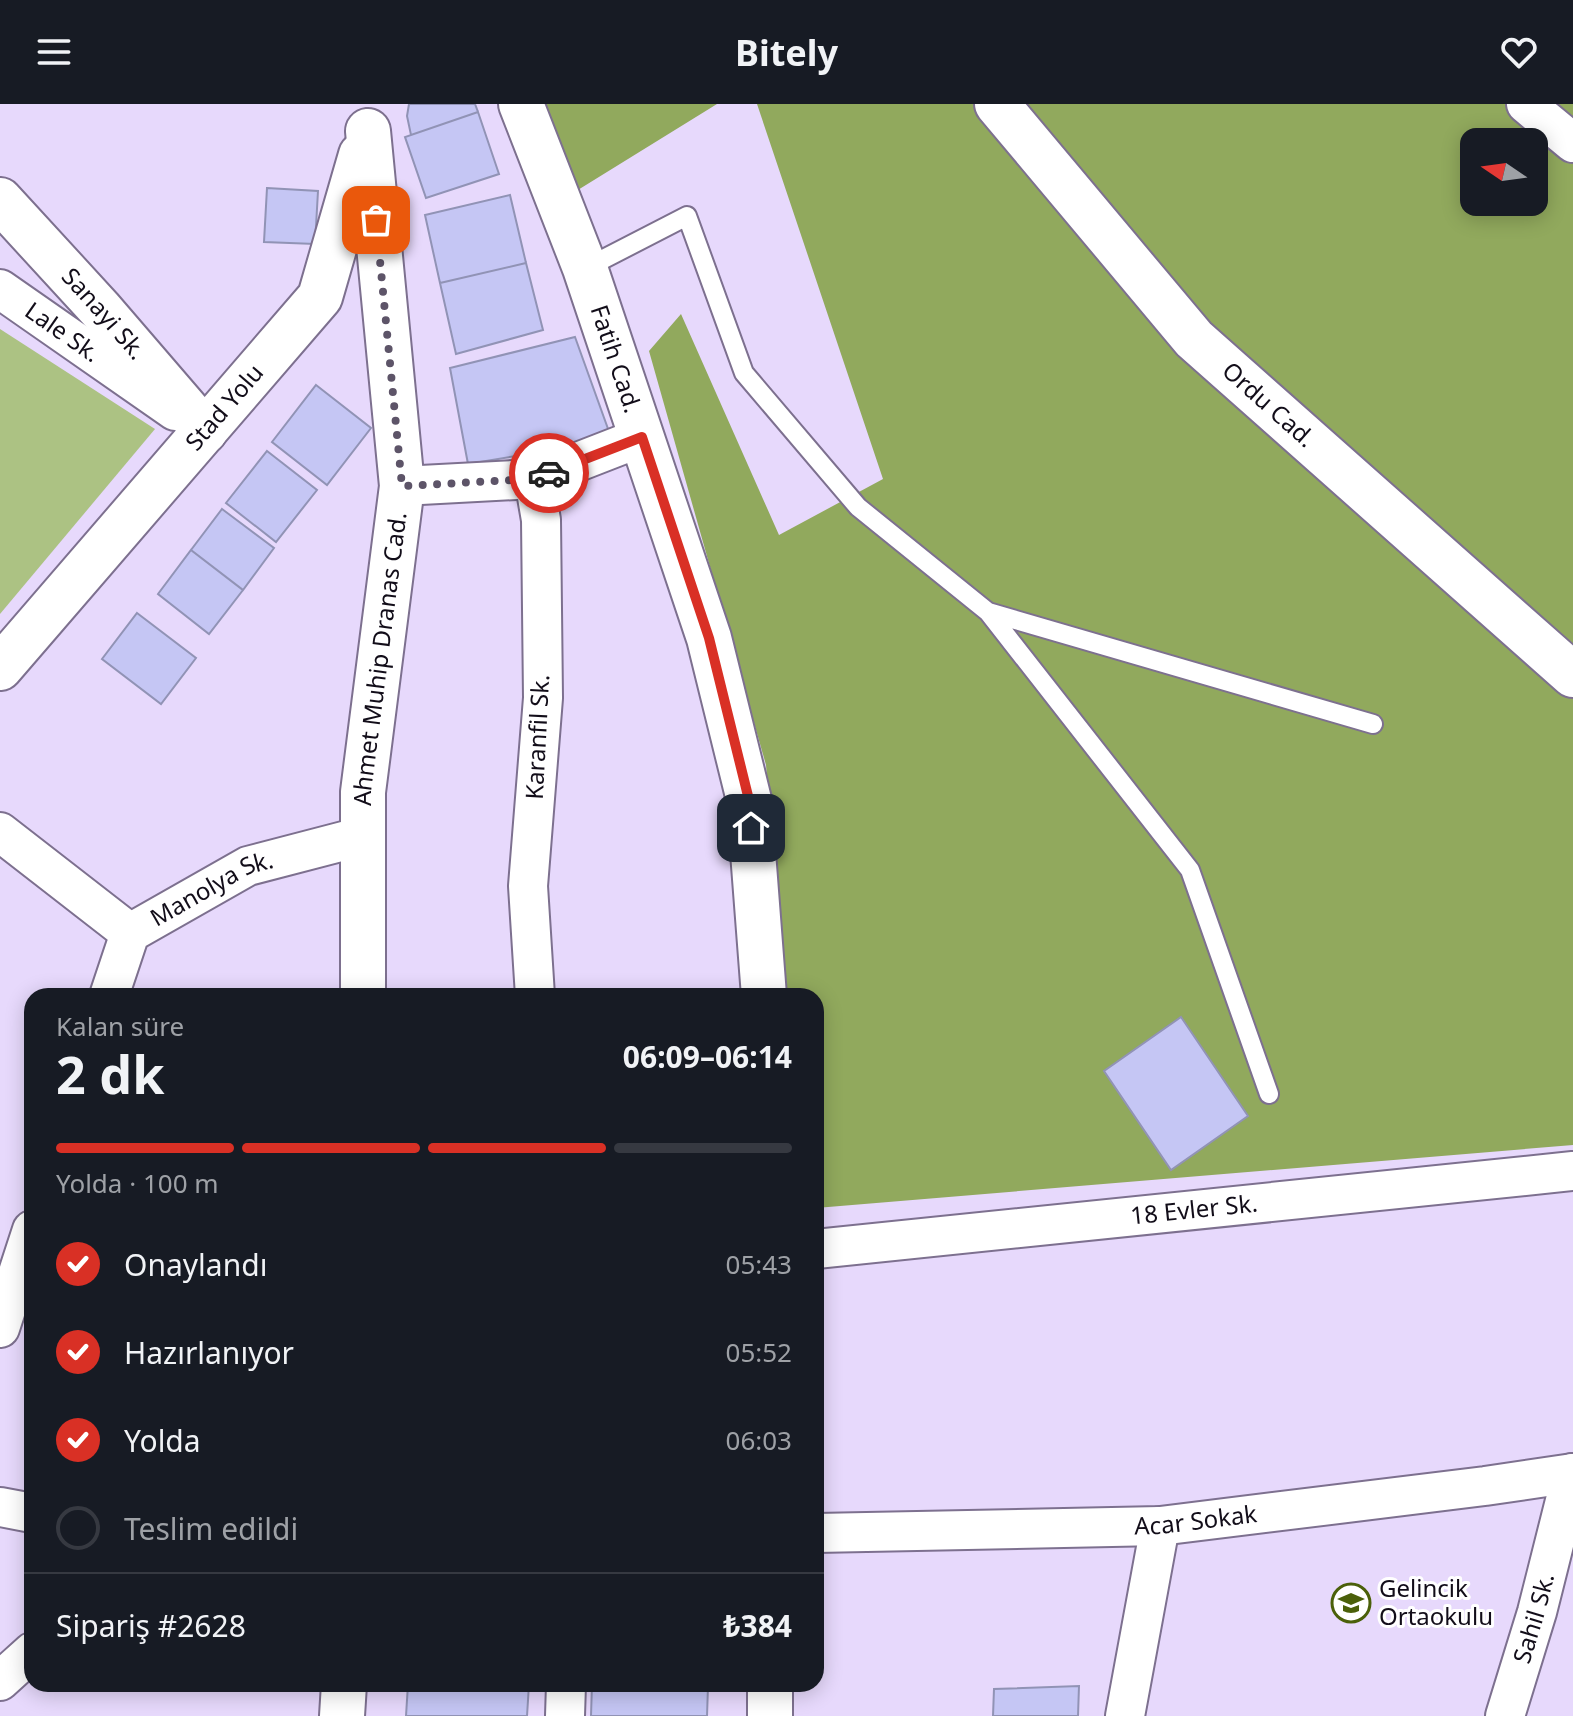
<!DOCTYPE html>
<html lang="tr">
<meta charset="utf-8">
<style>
:root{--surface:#171b24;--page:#242831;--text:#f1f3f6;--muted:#9ea1a6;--line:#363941;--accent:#d93025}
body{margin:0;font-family:"Noto Sans",sans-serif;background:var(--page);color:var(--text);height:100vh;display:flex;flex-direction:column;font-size:30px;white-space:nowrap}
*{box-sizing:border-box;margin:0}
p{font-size:26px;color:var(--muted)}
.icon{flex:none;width:44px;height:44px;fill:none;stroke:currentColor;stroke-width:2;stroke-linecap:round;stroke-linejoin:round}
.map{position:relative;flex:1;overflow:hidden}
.sheet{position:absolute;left:24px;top:884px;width:800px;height:704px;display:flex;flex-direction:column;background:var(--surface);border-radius:24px;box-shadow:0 4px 20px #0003}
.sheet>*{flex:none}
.needle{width:52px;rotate:283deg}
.controls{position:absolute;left:1460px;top:24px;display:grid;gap:16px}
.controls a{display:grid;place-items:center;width:88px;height:88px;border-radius:16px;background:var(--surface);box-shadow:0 4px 20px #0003;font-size:40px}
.pin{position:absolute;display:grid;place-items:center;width:68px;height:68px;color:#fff;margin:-34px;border-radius:16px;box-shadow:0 4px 12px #0006}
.courier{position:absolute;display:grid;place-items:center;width:80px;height:80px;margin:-40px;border:6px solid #d93025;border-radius:50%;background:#fff;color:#222;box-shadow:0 2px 10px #0007}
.headline em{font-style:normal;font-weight:700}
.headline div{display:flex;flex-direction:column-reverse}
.headline{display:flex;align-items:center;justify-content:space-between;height:136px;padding:0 32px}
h1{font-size:52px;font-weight:700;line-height:60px}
.bar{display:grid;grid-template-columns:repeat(4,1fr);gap:12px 8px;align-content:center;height:96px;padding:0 32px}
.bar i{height:10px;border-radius:6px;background:var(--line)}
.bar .selected{background:var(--accent)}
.bar p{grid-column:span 4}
.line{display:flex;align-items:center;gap:20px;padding:0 32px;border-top:2px solid var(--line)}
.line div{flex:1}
ol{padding:0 32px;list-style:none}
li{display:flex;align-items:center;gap:24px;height:88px}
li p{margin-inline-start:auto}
li .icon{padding:8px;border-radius:50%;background:var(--accent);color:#fff;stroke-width:4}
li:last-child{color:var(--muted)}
li i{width:44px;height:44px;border:4px solid var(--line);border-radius:50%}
header{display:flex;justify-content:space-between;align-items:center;height:104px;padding:0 32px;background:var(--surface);font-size:36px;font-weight:700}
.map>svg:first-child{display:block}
.green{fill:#acc283}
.forest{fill:#91a95d;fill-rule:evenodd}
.building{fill:#c5c6f4;stroke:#9193b5;stroke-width:2}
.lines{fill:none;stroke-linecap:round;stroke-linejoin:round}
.lane-casing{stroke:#7d708f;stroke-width:22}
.street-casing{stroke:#7d708f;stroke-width:42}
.secondary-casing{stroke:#7d708f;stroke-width:48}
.highway-casing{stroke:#7d708f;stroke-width:48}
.lane{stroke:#fff;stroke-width:18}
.street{stroke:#fff;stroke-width:38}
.secondary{stroke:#fff;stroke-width:44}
.highway{stroke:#fff;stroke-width:44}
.done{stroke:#5d5468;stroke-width:8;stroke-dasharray:0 14.4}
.route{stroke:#d93025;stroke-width:10}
.labels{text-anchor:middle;stroke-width:6;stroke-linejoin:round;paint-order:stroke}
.street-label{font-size:24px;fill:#120d19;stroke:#fff}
.poi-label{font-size:24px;fill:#120d19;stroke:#fff;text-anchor:start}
</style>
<header><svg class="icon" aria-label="menu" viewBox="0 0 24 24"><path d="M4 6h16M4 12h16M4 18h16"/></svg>Bitely<svg class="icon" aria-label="heart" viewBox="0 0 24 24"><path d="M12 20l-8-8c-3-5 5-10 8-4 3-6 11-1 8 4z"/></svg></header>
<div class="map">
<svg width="1573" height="1612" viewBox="0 0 1573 1612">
<rect width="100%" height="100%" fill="#e7d9fc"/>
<!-- green -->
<path class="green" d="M0,225l155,100 -155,185z"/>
<!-- forest -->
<path class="forest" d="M534,0h183l-144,89z
M757,0h816v1041l-757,63v-212h-32l-18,-231 -117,-414 32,-37 98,221 104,-56zM1474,38h60v60h-60z"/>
<!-- building -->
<path class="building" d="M409,0h66l3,8 -67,23 -4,-19z
M478,8l21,62 -73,24 -21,-61z
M267,84l51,3 -3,53 -51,-2z
M510,91l16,68 -86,20 -15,-68z
M526,159l17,67 -87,24 -16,-71z
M575,233l37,103 -144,24 -18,-96z
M316,281l55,43 -44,57 -55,-43z
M267,347l50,39 -41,52 -50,-39z
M222,405l52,39 -31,42 -52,-40z
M191,446l52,40 -34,44 -51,-40z
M137,509l59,45 -35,46 -59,-45z
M1181,913l67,99 -77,54 -67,-99z
M408,1580h121l-2,32h-121z
M592,1580l116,2 -1,30h-116z
M1079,1582l-1,30h-85l1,-27z"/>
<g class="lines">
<!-- lane casing -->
<g class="lane-casing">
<path id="lane" d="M586,164l101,-52 57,157 114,134 130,105 202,258 79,224
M988,508l385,112"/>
</g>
<!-- street casing -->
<g class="street-casing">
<g id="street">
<path d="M1526,0l47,39"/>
<path id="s1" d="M0,185l175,122"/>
<path d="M534,375l7,41 2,178 -15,188 7,110"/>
<path d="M402,382l132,-7 108,-42"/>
<path d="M0,728l130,101"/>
<path id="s2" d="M109,892l21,-63 118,-67 115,-30"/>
<path id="s3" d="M816,1145l757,-78"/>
<path d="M0,1224l32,-98"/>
<path d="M0,1403l32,6"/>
<path id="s4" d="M816,1429l344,-7 325,-40 88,-13"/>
<path d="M0,1577l32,-29"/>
<path d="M565,1612l1,-32"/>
<path d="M1125,1612l35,-190"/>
<path id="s5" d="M1505,1612l32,-104 35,-139"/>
</g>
</g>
<!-- secondary casing -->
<g class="secondary-casing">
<g id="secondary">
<path id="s6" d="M997,0l197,235 379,336"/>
<path id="s7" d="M0,96l100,109 105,122"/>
<path id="s8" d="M0,564l320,-371 41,-142"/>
<path id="s9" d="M363,892v-204l39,-306 -34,-355"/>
<path d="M342,1612l2,-32"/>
</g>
</g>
<!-- highway casing -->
<g class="highway-casing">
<g id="highway">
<path id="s10" d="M521,0l64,164 124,370 40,162 15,196"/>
<path d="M770,1612v-32"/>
</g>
</g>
<!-- lane -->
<use href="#lane" class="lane"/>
<!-- street -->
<use href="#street" class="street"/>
<!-- secondary -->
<use href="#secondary" class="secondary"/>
<!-- highway -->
<use href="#highway" class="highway"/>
</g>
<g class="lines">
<!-- done -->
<path class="done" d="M376,116l26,266 132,-7 15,-6"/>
<!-- route -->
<path class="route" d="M549,369l93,-36 67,201 40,162 2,28"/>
</g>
<!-- icons -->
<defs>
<g id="school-ring" transform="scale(2)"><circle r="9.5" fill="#fff" stroke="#4b600a" stroke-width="1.5"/><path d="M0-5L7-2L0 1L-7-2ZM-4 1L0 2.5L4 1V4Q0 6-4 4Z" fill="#4b600a"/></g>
</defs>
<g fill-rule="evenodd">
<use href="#school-ring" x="1351" y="1499"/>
</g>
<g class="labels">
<!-- street labels -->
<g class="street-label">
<text dy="8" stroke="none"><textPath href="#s7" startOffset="154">Sanayi Sk.</textPath></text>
<text dy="8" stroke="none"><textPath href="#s1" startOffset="76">Lale Sk.</textPath></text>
<text dy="8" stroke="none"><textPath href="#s10" startOffset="272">Fatih Cad.</textPath></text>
<text dy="8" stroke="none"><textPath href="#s6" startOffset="406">Ordu Cad.</textPath></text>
<text dy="8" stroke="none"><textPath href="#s8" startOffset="344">Stad Yolu</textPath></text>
<text dy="8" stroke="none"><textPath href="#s9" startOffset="338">Ahmet Muhip Dranas Cad.</textPath></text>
<text transform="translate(538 633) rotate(-87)" y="8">Karanfil Sk.</text>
<text dy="8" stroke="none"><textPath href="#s2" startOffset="160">Manolya Sk.</textPath></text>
<text dy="8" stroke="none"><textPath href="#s3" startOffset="380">18 Evler Sk.</textPath></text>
<text dy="8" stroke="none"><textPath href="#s4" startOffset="380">Acar Sokak</textPath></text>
<text dy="8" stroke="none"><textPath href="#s5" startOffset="102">Sahil Sk.</textPath></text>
</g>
<!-- poi labels -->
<g class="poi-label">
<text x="1379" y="1493">Gelincik<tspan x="1379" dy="28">Ortaokulu</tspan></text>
</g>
</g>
</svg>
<div class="controls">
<a><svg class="needle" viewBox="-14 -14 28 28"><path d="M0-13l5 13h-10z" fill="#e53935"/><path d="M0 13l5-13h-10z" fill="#9ea1a6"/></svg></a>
</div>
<div class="pin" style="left:376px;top:116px;background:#ea580c"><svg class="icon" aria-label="bag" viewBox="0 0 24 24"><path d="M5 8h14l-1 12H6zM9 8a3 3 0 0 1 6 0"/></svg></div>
<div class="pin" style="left:751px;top:724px;background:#1f2937"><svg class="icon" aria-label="home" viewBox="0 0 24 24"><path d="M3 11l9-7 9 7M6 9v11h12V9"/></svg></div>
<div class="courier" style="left:549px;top:369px"><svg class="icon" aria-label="car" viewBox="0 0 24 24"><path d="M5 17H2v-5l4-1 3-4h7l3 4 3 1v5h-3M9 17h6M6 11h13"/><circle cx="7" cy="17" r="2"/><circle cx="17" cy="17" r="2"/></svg></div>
<section class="sheet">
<div class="headline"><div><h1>2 dk</h1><p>Kalan süre</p></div><em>06:09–06:14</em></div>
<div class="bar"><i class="selected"></i><i class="selected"></i><i class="selected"></i><i></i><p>Yolda · 100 m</p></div>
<ol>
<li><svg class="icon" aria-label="check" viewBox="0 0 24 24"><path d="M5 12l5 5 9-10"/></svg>Onaylandı<p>05:43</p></li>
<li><svg class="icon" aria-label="check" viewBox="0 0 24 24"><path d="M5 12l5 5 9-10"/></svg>Hazırlanıyor<p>05:52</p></li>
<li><svg class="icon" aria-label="check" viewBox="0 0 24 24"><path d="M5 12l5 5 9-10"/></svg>Yolda<p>06:03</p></li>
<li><i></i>Teslim edildi</li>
</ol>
<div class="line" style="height:104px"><div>Sipariş #2628</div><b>₺384</b></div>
</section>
</div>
